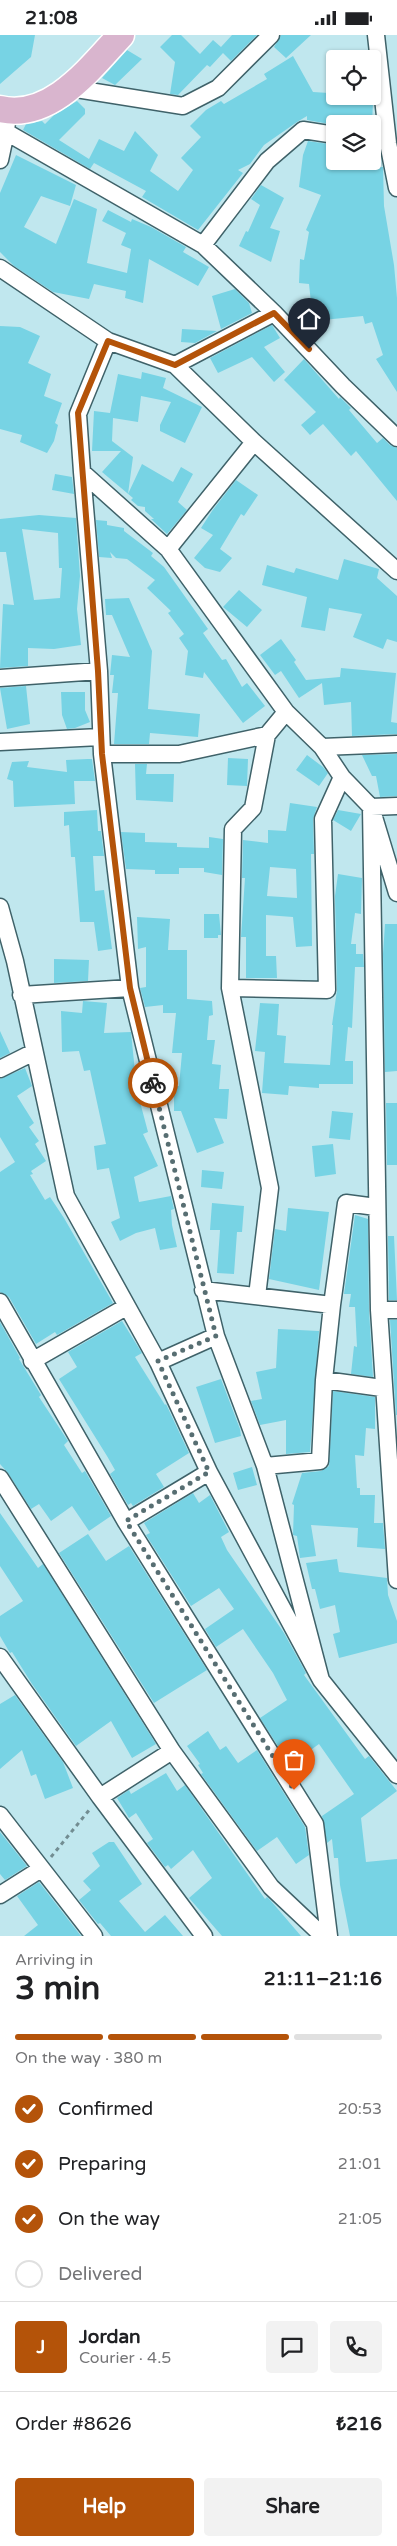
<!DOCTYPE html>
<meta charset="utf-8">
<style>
:root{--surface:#fff;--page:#f2f2f2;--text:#202124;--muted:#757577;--line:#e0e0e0;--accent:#b45309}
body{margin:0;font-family:"Varela Round",sans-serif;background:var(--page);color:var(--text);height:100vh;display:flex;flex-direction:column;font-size:19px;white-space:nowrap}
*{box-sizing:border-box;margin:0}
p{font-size:16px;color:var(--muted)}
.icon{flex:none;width:28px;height:28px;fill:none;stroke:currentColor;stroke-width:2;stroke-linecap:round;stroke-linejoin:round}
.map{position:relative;height:1901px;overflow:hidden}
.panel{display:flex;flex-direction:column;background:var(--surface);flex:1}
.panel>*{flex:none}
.fabs{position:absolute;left:326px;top:15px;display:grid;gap:10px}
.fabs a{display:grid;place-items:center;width:55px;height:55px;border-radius:5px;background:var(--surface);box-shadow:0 1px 4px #0004;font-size:25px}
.pin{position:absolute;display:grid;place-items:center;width:42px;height:42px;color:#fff;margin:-51px -21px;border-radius:50% 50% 50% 0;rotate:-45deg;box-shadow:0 0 5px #0007}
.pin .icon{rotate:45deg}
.courier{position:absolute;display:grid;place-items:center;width:50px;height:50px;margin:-25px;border:4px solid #b45309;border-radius:50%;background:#fff;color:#222;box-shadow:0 1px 6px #0007}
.summary em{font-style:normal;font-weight:800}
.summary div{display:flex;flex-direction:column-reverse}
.summary{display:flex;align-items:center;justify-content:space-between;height:85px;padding:0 15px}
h1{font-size:32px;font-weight:800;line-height:38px}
.bar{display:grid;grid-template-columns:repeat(4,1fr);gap:8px 5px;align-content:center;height:60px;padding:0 15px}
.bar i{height:6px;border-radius:4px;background:var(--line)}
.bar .active{background:var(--accent)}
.bar p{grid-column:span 4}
.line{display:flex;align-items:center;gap:12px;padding:0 15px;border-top:1px solid var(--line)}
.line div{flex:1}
.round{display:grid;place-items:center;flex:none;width:52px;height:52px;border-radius:5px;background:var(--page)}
ol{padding:0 15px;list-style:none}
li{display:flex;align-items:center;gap:15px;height:55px}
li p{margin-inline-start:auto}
li .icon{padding:5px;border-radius:50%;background:var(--accent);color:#fff;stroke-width:4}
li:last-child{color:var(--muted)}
li i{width:28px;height:28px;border:2px solid var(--line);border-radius:50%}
.cta{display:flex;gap:10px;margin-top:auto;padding:10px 15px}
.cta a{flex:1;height:58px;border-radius:5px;background:var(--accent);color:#fff;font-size:20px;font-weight:800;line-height:58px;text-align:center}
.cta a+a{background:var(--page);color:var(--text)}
.status{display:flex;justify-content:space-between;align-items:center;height:35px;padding:0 25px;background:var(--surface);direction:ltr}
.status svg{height:14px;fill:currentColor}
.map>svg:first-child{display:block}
.building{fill:#77d3e4;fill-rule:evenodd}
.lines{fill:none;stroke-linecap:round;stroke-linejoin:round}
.street-casing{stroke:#3f6269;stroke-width:19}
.primary-casing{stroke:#fff;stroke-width:29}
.path{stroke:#728d92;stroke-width:3;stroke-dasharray:4 4;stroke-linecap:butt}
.street{stroke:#fff;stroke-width:16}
.primary{stroke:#d9b5ce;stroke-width:26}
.done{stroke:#576e72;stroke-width:5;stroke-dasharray:0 9}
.route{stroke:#b45309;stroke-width:6}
</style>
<div class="status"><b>21:08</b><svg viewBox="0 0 49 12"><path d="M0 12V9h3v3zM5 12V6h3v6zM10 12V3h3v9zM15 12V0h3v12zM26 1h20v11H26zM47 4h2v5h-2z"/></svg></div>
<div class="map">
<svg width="397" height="1901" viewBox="0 0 397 1901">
<rect width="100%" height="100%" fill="#c0e7ee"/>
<!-- building -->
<path class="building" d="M0,0h35l-4,22 -31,27z
M172,0h9l19,19 13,-14 8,7 11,-12h25l-26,26 -8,-8 -13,14 -3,-2 -29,30 -8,-1 5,-32 -15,-15z
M281,0h30l-25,23 -12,-11z
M127,15l15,9 -27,26 -13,-7z
M293,21l20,36 16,1v7l44,2 -1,22 -37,1 -28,-5v-4l-10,6 -33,23 -14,19 -12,6 5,3 -45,57 -56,-33 4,-6 -52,-28 -4,6 -67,-39 3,-6 16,-3 3,3 9,-9 23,-14 8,8v5l-26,26 30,19 10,-20 25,12 11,-20 23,24 -8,16 28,20 15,-21 -12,-12 20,-21 -11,-11 16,-16 15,-9 3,3 43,-25 -3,-5z
M308,106l27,4 -2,16h12l-1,7 39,-1 1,39 10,59 3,33v94l-21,-33 7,-4 -11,-33 -7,2 -2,-8 -50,5 -4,-37 -10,-1 1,-24 4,1 5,-28 -3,-2 15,-35 -22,-8 4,-32z
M16,120l60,30 -6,21 -29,-10 -17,31 32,17 18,-45 23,10 -10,54 40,10 4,-24 -10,-4 5,-12 -24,-12 6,-11 23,12 1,-3 19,8 35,20 -3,5 26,15 -11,19 -49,-27 -6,44 -18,-5 1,-7 -32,-7 -5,15 -36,-7 -39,-26 -14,-14v-59z
M261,150l23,13 -14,30 10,3 -9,31 -32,-16 7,-15 2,1 12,-27 -9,-6z
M235,254l14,14 3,10 -31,16 -9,-33z
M272,290l8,13 -16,9 21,25 -11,10 -22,-25 -34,16 -8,-15z
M0,291l20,1 20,9 -12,27 23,11 -7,22 18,7 -7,20 3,2 -4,16 -7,12 -27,-11 2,-7 -22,-6z
M182,294l35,2 -22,12 -14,-1z
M304,324l35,40 1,-2 11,11 -2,2 28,33 6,-5 7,7 7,3v53l-41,-50 -5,5 -28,-32 -13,11 -9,-10 15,-13 -32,-32z
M142,337l24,6 -3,10 39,19 -17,36 -25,-12v-6l11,-23 -30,-6 -3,26 -25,-4 -1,23 21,16 -5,37 14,-30 31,18 8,-15 12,7 -15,28 9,8 -20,24 -16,-15h3l-9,-8v-4l-7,-1 -7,-6 2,-2 -31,-26 19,-21h-29l2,-40 16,2 8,-39 23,5z
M55,439l17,3 2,17 -22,-4z
M236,445l22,15 -14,21 -3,-2 -21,35 12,9 -12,14 -15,-4 -11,-10 19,-23 -12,-7 11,-17z
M39,480l37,3 4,58 -3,33 4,36 -27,4 -26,-1v18l-28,2 3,-64 11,1 -8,-53h-6v-33zM22,494l36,4 1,35h3l-2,30 -26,2z
M96,485l11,1v4l17,3v3l29,22 -2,3 13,11 44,62 -5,4 19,27 4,-1 16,28 5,-4 18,23 -22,17 -39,-51 -1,6 -18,-3 3,-24 -9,-13 5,-4 -16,-21 3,-2 -24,-23 8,-8 -28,-21 -11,-1 -6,-6 2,6 -13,-1z
M344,524l35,10 -2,9 20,18v46l-10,-3 -4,10 -30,-12 9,-23 -33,-6 -4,23 -24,-4 6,-30 -45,-12 5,-20 27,8 2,-5 42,12z
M239,555l23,20 -15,17 -24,-20z
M129,563l23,53 -4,58 52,5 -2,23 -48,-4 -1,11h-35l4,-51h-6l2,-18h-4l2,-20 18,2 -18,-42h-6l-1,-16z
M281,604l15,21 -2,2 12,18 34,-3 1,-9 55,5 -5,49 6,1v11l-45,2 -1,-34 -27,3 -2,-22 -23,15 -18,-27 -6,4 -15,-20z
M26,651l4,38 -23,5 -7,-41z
M61,657h24v18l5,12 -15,6 -8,1 -5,-14z
M397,719v42l-17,1 -4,-21h-4l-10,-21z
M307,720l16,12 5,6 -9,13 -23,-16z
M228,723l20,1 -1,27 -20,-1z
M88,724h4l3,22h-21l1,23 -61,3 -1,-26 -6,-2 5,-17 17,-1 -2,6 40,5 -1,-12z
M135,729h12l-1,10h28l-1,28 -37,-2z
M290,768l27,4 -4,12 1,35h-3l1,92 -16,1 -3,-30 -27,-2v41h10l1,22h-31v-41h-5l4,-59h-3l1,-38 25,3v-13l18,1zM270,832l26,2 1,29 -30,-2z
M97,775l1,21h3l3,25h-11l2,35 9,-1 8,59 -14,2 -4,-29h-14l-5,-65h-4l-2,-32 -5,1v-14z
M338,775l23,4 -10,17 -18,-11z
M121,797l24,1v9l32,1v4l32,1v-11l14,2 -1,36 -18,-3v-4h-25v6h-24v-4l-29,-1z
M338,839l24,4 -1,36 -6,-1 -4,31h5v10h7l1,13h-9l-3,61 -4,-1 -3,34h8v23h-34v4l-30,-2 -1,9 -26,-2 3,-41 -10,-1 5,-48 19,1 -2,31 9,1 -2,27 46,2 3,-40h-1l5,-35 -2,-94z
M204,879h15l2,21h-3v3h-14z
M137,882l33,2 -2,31h19v49l25,2 1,14 -4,1 -2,24h8l-3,24 9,1 -2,24h10l-2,30 -13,-1 10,25 -27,10 -16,-42h-7v-25h5l3,-33h-10l4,-40h-13v-8l-18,2 -5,-19 6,-1v-40l-8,2z
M385,889h12v147l-12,1 -2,-118z
M54,924l35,1 -1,21 -34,2z
M83,966l24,2 -3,30 27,-1 7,70h2l8,30 -5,2 15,32 -24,11 5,25 32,-6 3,13 -3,1 1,15 5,22 -17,3 -5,-22 -19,5 -16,8 -9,-19 9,-4 -11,-50 -12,2 -3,-24 12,-2 -16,-74 -6,1 -5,-20 -17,1 -1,-41 21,2z
M0,996l10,22 -10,5z
M25,1033l7,18 -15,10 17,27 -5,4 10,14 -4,3 11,17 -15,10 2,3 -3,1 15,25 5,-3 14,21 49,85 -56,32 -2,-3 -19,12 -27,-47 -9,-5v-120l15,-10 -15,-25v-58z
M386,1068h11v62h-10z
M332,1076l21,2 -3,27 -21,-2z
M333,1109l3,30 -21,3 -3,-31z
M202,1135l22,2 -2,17 -21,-2z
M212,1168l32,3 -2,26h-5l-3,42 -17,-1 3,-43h-10z
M288,1173l41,4 -10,78 -50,-11 6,-50 11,2z
M355,1180l13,4 1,91 4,67 -22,-3 3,-28 3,1 -2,-40h-6l2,-13h-7z
M388,1201h6l3,64h-8z
M390,1285h7v95h-1z
M122,1286l20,32 -7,4 30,48 1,-1 23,49 -33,21 8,13 -31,19 -2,-3 -3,2 -18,-31 5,-4 -8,-14 -48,-77 18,-12 -9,-15z
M0,1287l20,36 -1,1 22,36 -2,2 29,44 -4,4 18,28 3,-2 26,45 -22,15 -17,-25 -21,15 -12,-17 -8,5 -23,-36 -8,-9z
M278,1294l41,2 -9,121 -24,2v-34l-26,5 -9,-24 11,-2 -6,-27 20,-4z
M221,1344l19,50 1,7 -26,7 -19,-56z
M333,1356l42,6v32l-9,-1 -2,28 -9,-1 2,33h3v7h15l-1,28h9l2,26 -28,-2 1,-19 -47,-3 5,31 -16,2 -3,-22 -4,-1 1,-30 -2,-1 10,-31 19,-2 8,-5z
M252,1432l5,18 -19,5 -5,-17z
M193,1458l6,10 11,-8 19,37 -8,5 6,13 57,83 22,40 -2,2 61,84 4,-3 28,35 -36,27 5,44 31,-3v77h-47l-10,-51 -2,-27h-4l-2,-19 -5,4 -5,-27 32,-22 -35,-50 -29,21 -30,-47 27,-18 -14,-27 -30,-44 -27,18 -11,-18 29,-20 -15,-21 -28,18 -45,-71 4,-2 -6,-10z
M0,1478l38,55 5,-4 113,180 -24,14 -21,-37 -35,25 -44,-62 -20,-32 -2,1 -10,-17v-20l23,-15 -23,-35z
M88,1499l18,27 23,-15 78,124 -53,33 -95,-150z
M337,1524l2,13 48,6 1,17 9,26v22l-58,15 -6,-24 7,-2 -5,-27 -15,4 -5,-20h-3l-6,-26z
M15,1660l48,67 10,26 -28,11 -9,-25 -5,2 -9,-26 -22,19v-65z
M208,1696l12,19 6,-4 12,17 19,-13 48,77 4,28 -13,9 -19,-27 -20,14 -56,-77 2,-1 -5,-8 2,-1 -13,-18z
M166,1738l11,18 8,-6 80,114 2,-2 4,4 30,35h-79l-33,-38 23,-20 -19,-28 -22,19 -3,-4 -3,2 -18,-24 6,-4 -17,-26 -7,5 -12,-20 12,-8 2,4z
M0,1797l27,34 -22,14 -5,-6z
M109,1807h5l28,42 -23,17 26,31 20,-17 18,21h-72l-11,-13 -2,1 -19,-24 12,-10 -8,-9 17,-15 -8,-13z
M39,1847l42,54h-57l14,-11 -21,-29z"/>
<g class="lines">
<!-- street casing -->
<g class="street-casing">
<path id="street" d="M376,0l12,108 9,45
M70,53l113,18 35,-18 53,-53
M8,76l-2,21 197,113 71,68 69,73 54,52
M0,125l6,-28
M203,210l64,-84 36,-31 32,5
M0,233l108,73 -30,73 4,58 86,77 118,163 36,35 20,30 29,30 26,86
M108,306l67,24 79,77 143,129
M175,330l99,-52
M82,437l17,199 3,83 28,234 86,348 49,130 56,214
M168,514l86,-107
M0,643l99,-7
M0,707l100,-5
M322,712l75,-3
M102,719h77l88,-19
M397,771l-26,1 8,503 18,270
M0,872l15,54 51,235 92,166 51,110 112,208 76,95
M230,953l97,2 -4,-171 19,-42
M21,960l109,-7
M0,1034l34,-17
M203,1255l129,15 -8,75
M257,1261l13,-108 -40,-200 3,-159 20,-21 14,-73 19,-23
M0,1267l126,220 189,302 14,112
M332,1270l14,-102 30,4
M379,1275h18
M32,1326l94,-54
M158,1327l58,-26
M265,1431l55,-5 4,-81 58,8
M0,1443l172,273 99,136 52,49
M126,1487l83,-50
M0,1622l100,140 104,139
M100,1762l72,-46
M0,1780l94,121
M0,1860l41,-26"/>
</g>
<!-- primary casing -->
<g class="primary-casing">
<path id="primary" d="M0,74c51,12 91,-42 121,-74"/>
</g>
<!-- path -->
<path class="path" d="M51,1822l39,-48"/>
<!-- street -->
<use href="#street" class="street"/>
<!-- primary -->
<use href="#primary" class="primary"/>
</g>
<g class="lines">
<!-- done -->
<path class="done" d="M153,1048l63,253 -58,25 51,111 -83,49 168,269"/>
<!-- route -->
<path class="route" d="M153,1048l-23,-95 -28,-234 -4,-83 -20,-258 30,-72 67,24 99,-52 35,36"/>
</g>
</svg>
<div class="fabs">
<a><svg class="icon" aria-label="locate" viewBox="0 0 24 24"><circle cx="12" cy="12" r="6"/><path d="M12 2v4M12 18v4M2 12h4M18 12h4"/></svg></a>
<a><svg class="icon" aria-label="layers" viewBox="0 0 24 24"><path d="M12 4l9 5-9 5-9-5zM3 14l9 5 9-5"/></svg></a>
</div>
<div class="pin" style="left:294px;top:1755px;background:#ea580c"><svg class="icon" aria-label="bag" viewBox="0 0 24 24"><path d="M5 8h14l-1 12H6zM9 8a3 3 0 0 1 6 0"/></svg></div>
<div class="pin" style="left:309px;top:314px;background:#1f2937"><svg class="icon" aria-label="home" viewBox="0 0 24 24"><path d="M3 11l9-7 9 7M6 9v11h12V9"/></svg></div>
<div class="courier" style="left:153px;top:1048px"><svg class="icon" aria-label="bike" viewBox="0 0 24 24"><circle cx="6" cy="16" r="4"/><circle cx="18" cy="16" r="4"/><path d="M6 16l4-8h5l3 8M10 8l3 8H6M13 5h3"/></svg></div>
</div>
<section class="panel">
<div class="summary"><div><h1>3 min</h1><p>Arriving in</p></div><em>21:11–21:16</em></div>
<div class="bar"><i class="active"></i><i class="active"></i><i class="active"></i><i></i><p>On the way · 380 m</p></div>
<ol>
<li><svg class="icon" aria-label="check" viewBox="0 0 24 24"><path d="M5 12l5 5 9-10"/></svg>Confirmed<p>20:53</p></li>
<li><svg class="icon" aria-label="check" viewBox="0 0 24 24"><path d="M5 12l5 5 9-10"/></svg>Preparing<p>21:01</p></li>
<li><svg class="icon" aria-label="check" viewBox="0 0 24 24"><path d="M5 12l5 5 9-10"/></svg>On the way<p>21:05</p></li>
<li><i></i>Delivered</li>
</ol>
<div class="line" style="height:90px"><b class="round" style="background:var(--accent);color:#fff">J</b><div><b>Jordan</b><p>Courier · 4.5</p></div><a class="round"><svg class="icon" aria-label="chat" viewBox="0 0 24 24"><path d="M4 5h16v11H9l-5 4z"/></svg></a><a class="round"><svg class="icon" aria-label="phone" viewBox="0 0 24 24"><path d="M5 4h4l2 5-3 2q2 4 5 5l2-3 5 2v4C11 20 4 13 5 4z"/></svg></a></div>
<div class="line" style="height:65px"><div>Order #8626</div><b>₺216</b></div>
<div class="cta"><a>Help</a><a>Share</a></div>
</section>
